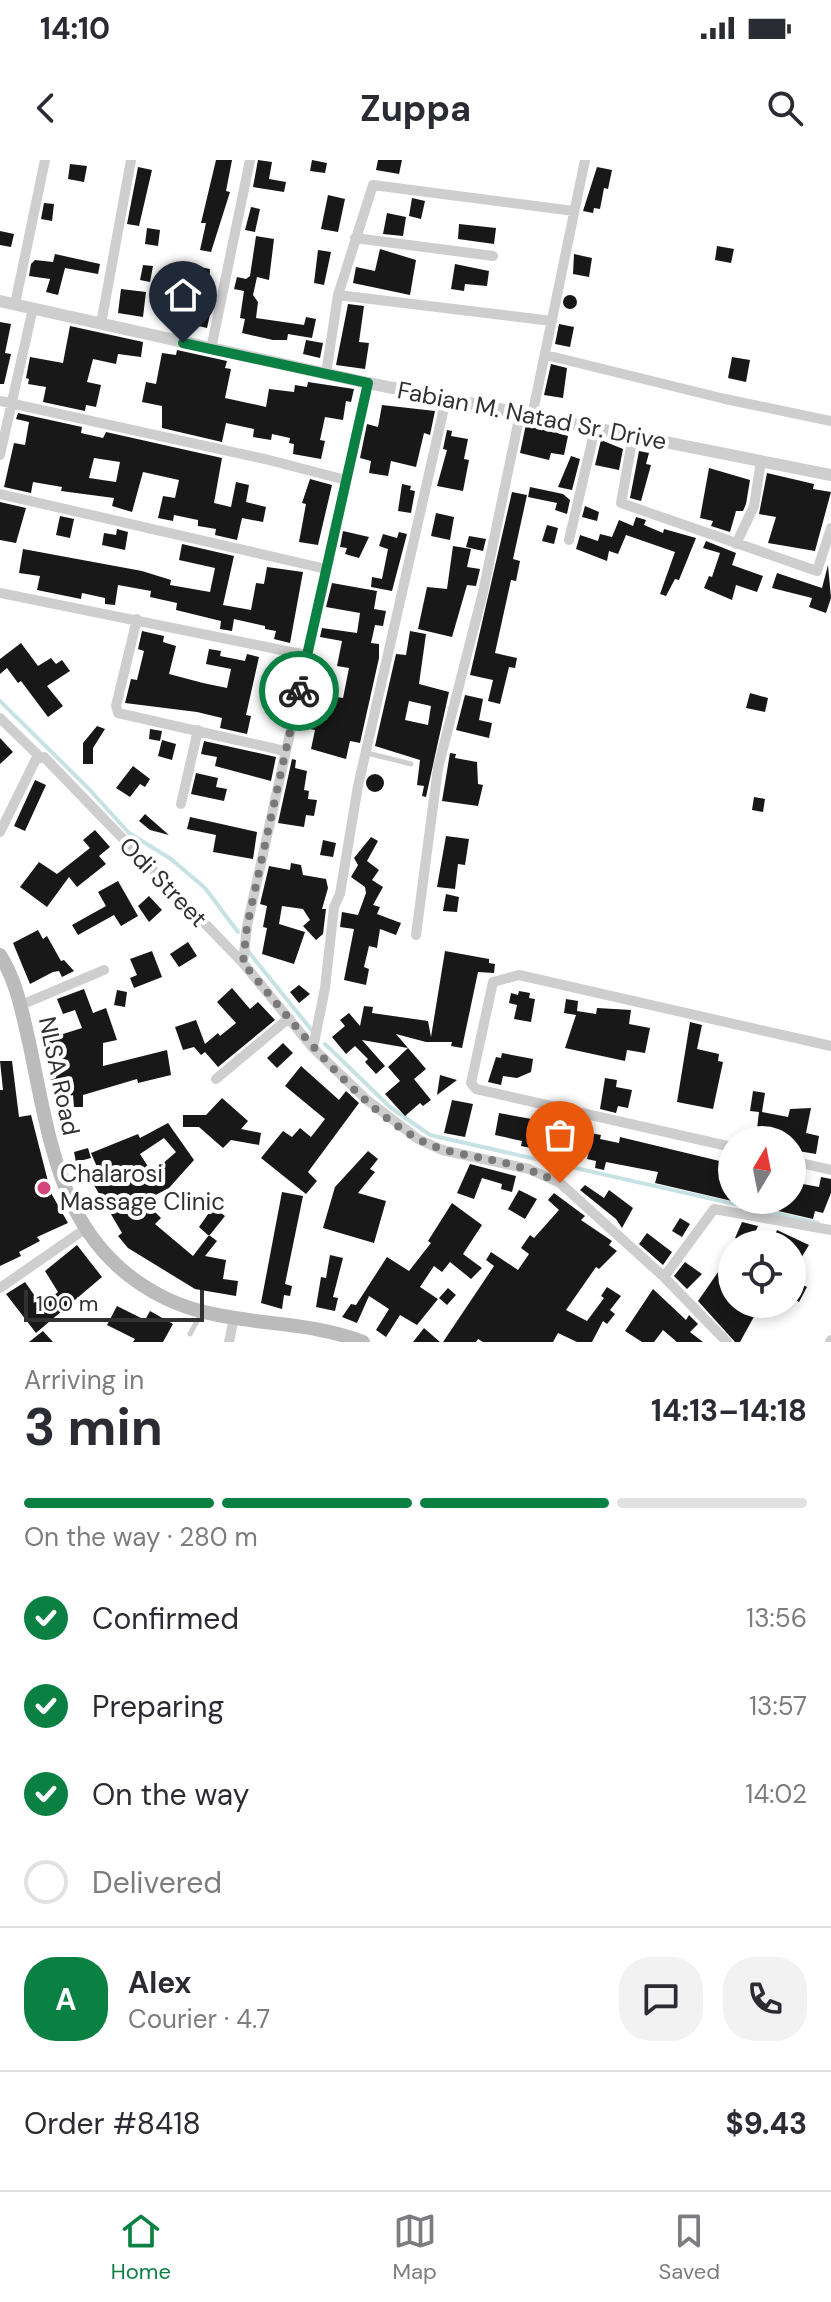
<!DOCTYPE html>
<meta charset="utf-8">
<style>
:root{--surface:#fff;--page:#f2f2f3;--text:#2b2b33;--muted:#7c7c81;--line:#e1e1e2;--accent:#0b8043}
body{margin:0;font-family:"DM Sans",sans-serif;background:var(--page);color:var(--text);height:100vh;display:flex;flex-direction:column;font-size:30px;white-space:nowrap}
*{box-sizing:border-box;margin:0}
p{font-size:26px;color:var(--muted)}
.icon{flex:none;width:44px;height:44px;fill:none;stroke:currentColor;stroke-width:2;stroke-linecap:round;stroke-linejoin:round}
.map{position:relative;height:1182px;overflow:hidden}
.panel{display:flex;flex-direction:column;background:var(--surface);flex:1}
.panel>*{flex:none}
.needle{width:52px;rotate:10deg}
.buttons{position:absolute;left:718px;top:966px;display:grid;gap:16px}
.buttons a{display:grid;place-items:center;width:88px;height:88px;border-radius:50%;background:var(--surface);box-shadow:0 4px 12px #0003;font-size:40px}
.scale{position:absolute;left:24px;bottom:20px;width:180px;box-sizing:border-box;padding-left:8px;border:4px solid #313131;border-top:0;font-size:22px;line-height:28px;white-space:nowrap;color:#313131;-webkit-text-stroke:6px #fff;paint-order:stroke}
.pin{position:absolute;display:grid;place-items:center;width:68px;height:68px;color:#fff;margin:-82px -34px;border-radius:50% 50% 50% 0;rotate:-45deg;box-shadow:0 0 8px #0007}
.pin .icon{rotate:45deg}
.courier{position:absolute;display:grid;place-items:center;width:80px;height:80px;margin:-40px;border:6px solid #0b8043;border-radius:50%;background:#fff;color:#222;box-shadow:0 2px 10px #0007}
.summary em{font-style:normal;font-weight:700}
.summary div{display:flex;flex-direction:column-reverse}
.summary{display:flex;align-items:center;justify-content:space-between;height:136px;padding:0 24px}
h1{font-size:52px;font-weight:700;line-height:60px}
.bar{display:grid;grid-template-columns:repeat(4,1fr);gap:12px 8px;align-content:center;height:96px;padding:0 24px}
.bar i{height:10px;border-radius:6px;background:var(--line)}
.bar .current{background:var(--accent)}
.bar p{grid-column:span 4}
.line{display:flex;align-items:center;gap:20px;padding:0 24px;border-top:2px solid var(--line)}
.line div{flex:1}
.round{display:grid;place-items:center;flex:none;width:84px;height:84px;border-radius:32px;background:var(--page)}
ol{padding:0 24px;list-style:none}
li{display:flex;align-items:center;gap:24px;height:88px}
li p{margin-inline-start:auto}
li .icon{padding:8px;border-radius:50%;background:var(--accent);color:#fff;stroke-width:4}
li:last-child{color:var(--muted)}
li i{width:44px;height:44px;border:4px solid var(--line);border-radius:50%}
.status{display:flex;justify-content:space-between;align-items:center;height:56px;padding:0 40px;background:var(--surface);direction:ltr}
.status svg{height:22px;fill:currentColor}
header{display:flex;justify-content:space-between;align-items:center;height:104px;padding:0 24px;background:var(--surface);font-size:36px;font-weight:700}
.menu{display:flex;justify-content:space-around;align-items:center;height:112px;border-top:2px solid var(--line);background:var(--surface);font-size:22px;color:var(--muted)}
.menu a{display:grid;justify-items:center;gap:4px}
.menu .current{color:var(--accent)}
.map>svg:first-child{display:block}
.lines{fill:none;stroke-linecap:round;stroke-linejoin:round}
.stream{stroke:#c7e2e4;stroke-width:4}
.building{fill:#181818;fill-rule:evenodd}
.service{stroke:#cecece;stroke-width:5}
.minor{stroke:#cecece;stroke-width:10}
.tertiary{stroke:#cecece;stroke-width:12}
.secondary{stroke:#bbb;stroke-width:14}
.done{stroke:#797979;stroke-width:8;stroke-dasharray:0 14.4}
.route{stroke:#0b8043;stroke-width:10}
.poi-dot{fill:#d5467c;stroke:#fff;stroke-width:3}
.labels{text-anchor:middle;stroke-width:8;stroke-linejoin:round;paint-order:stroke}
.street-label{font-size:24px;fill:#313131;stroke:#fff}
.poi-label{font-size:24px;fill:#313131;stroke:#fff;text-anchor:start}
</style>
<div class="status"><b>14:10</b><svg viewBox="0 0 49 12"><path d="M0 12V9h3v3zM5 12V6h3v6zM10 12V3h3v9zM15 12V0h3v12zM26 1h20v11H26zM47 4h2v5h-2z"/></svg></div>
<header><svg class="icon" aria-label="back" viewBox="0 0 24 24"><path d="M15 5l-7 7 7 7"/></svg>Zuppa<svg class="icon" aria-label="search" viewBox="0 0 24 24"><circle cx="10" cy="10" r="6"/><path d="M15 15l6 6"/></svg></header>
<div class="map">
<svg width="831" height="1182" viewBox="0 0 831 1182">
<rect width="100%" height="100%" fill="#fff"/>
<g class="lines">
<!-- stream -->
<path class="stream" d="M0,541l89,88 40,44 42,26 34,29 33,44
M247,790l67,83
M325,884l65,63 40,28 388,88"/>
</g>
<!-- building -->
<path class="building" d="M216,0h16l-6,31 4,1 -19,60 -11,-2 6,-27h-5z
M258,0l14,2 -3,17 17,3 -2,10 -31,-5z
M312,0l15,3 -2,10 -15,-2z
M378,0h24l-3,14 -23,-4z
M70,4l17,2 -3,16 -16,-3z
M138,7l14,3 -13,56 -12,-2z
M597,7l15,3 -4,19 -4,-1 -4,21 -6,-1 -1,5 -10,-2z
M328,35l17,4 -7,33 -17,-3z
M412,38l13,3 -4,18 -12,-3z
M44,43l10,1 -2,17 -11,-2z
M251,47l9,2 -5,23 -10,-2z
M387,53l19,4 -3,19 -20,-2z
M459,64l37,4 -2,16 -36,-5z
M147,68l13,2 -2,16 -13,-2z
M0,71l14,3 -3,13 -11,-2z
M256,76l18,3 -5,41 -12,-3 -4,18 5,7 -2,16 48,7 2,-8 10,2 -4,19 -24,-4 -1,6h-14l-31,-7 3,-14 -5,-1 4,-27 -10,-2 3,-12 9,2 4,-3z
M717,86l17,3 -3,14 -16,-3z
M380,89l36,11 -6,35 -57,-12 3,-16 19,4z
M318,90l13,2 -7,33 -10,-2z
M55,94l45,10 -2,10 -33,-6 -7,27 -12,-3 4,-13 -21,-3 2,-12 4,-4 18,2z
M574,94l18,4 -3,19 -16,-3z
M455,104l34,7 -2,15 -22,-2 -1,7 -13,-2z
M143,105l10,1 -3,16 -10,-2z
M194,106l16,3 -2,31 5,1 -6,27 -21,-5 -2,6 -10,-2 7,-32 8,2z
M121,129l25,3 -3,25 -25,-4z
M563 142a7 7 0 1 1 14 0a7 7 0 1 1-14 0Z
M348,144l16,2 -5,36 10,1 -4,26 -29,-4z
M0,162l11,2 -6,29 6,1 -7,30h-4z
M559,164l15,3 -4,20 -15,-3z
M70,166l73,16 -2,15 -23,-3 -2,10 -23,-5 -6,23 14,3 -5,22 -10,-2 -1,6 -42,-9 3,-15 -18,-3 1,-5 -3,-1 4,-21 33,6z
M306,180l17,3 -3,15 -17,-4z
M177,190l50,11 -2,7 6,1 -6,29 41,9 3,-18 25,3 1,-7 12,2 1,-5 46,7 -3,13 -5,-1 -3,19 -18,-3 -5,23 5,1 -4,18 -28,-5 1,-10 -5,-1 1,-5 -18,-4 -1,6 -18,-3 1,-8 -28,-6 -4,19 -60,-14v-22l-20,-4 4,-20 10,2 6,-31 14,2z
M732,197l18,3 -4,22 -18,-4z
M551,204l16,4 -4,30 -19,-3z
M382,245l53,6 -5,24 -6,-2 -8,34 -25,-6 -3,15 -19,-3 2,-12 -11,-3 7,-34 11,3z
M18,253l64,14 -1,6 22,5 3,-6 116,26 -8,45 17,4 5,-25 13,3 -3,17 20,5 -3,15 -21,-4 -5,22 -22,-5 1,-6 -18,-3v-6l-24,-5 -1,6 -15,-3 5,-22 12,2 4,-18 -36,-8 -11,40 -20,-6 2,-8 -53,-7 1,-4 -29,-5 -2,11 -27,-6 10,-44 11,2 4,-23 -13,-3zM94,298l26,4 -4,20 -27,-4z
M526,264l42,12 -4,19 -13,-2 -2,7 -29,-7z
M447,270l5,1 -1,5 17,3 -4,20 5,1 -6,31 -26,-5 10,-36 -4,-1z
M601,280l22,9 -4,21 -24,-5z
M639,291l10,2 -3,11 5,1 -10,36 -11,-3z
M571,296l9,3 -8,31 -14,-3z
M709,308l41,12 -4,24 -3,7h-7l-6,21 -19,-6 2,-5 -13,-3z
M767,313l47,11 -1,5 18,3 -16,59 -47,-8 8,-26 -17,-3z
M310,319l22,6 -14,60 -19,-3 7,-38 -4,-1z
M402,324l9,2 -1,4 5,1 -4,22 -13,-2z
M530,327l33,7 7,6 -3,14 -12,-4 2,-7 -29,-6z
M512,332l15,3 -14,64 7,2 -4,20 -5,-1 -16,73 22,5 -2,10 -6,-1 -9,37 -12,-3 5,-21 -23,-5z
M0,342l26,6 -10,35 -16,-3z
M585,346l14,6 -2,9 -15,-4z
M436,353l18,4 -4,23 -19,-4z
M60,356l14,3 -4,19 -14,-3z
M636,357l10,3 -2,5 19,8 1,-4 32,9 -17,42 -4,-1 -9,17 -6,-2 15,-42 -49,-17 -8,19 -9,-3 -2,10 -31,-12 4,-14 18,6 2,-7 12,3 7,-17 14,6z
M547,365l11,3 -4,16 -12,-3z
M117,369l11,3 -3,18 -23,-5 2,-12 12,2z
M343,371l26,6 -10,21 -14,-4 2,-6 -7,-1z
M399,372l8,2 -15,57 -21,-4 1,-10 10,2 6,-30 -9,-3 4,-12 14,4z
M469,376l17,3 -3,12 -17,-4z
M706,381l30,12 -4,12 31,11 -6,16 -21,-7 -4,15 -28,-12 5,-12 3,1 8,-24 -17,-5z
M182,384l52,12 -11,49 28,5 5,-27 8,1 3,-17 36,5 -13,71 -16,-4 2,-8 -11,-2v-3l-31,-7 -2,12 -12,-2 1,-8 -45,-11 1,-7 -27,-6 1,-6 -33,-6 -3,20 -10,-1v-6l-23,-5 -1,6 -44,-9 3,-14 -21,-3 4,-24 119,22 29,9 -1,5 40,7 5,-24 -36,-8z
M453,386l18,3 -4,18 13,2 -4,17 -9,-1 -15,52 -34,-8 9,-42 20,2z
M828,405l3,33 -5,15 -17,-6 3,-9 -40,-10 5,-15 45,15z
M332,423l45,8 -3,18 12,2 -3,15 -8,-1 -4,18 8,1v14l-19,85 -10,-2 -4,18 -35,-10 4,-19 -15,-3 2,-10 18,3 5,-25 18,3 6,-30 -12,-2 5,-25 -22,-4 2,-9 35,5 3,-20 -34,-6z
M142,471l22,5 -1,6 13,4 -7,28 34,9 24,5 4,-19 -25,-5 3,-15 12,2 -1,5 25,5 2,-7 12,3 -13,58 5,1 -4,18 -27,-6 2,-10 -25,-6 -72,-9 6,-24 6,1 7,-29 -6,-2z
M410,471l16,3 -7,50 30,8 -23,105 -4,-1 2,-10 -7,-1 3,-25 -45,-14 21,-92 10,1zM409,541l22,5 -3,19 -23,-5z
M21,483l17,23 13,-8 5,6 6,-4 8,11 -23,15 16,20 -15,11 -27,-36 -3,2 -11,-15 -7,6v-15z
M750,533l18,5 -3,14 -19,-4z
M465,535l18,4 -4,21 13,3 -3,15 -33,-8z
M97,566l8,3 -12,19v16h-10v-21z
M150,569l12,2 -2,10 -11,-2z
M0,578l13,14 -13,12z
M162,580l14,4 -4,16 -14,-4z
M204,581l72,16 -5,24 -56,-15 2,-9 -16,-3z
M450,593l6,1 -1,4 22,4 1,22 5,1 -5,21 -36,-5z
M292,599l4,1 -1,8 12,3 -3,19 5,1 -1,8 9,1 -3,16 -8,-1 -2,12 -26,-4z
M133,606l17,13 -5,8 -5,-3 -10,13 -14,-9z
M196,613l22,5 -2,9 11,2 -3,12 -33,-7z
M366 623a9 9 0 1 1 18 0a9 9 0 1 1-18 0Z
M35,620l11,5 -21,46 -11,-5z
M754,637l11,2 -2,13 -11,-2z
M145,654l24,21 -19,-5 -11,-9z
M190,657l67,15 -4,27 -40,-7 3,-17 -29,-6z
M95,670l15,17 -11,9 7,8 -29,23 -8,-10 -22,30 -27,-20 19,-25 18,12 33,-26 -7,-8z
M446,676l23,3 -4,26 -7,-1 -3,25 -18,-2z
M371,677l7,4 -11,20 12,9 -7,10 11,7 -10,18 7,2 -3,7 24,9 -5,12 -16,-6 -3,19 -8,-2 -5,21 5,2 -3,16 -22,-5 10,-51 -14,-2 2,-15 16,3 8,-22 -1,-6 -14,-10 7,-12 -4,-7z
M323,680l13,3 -3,14 -13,-2z
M291,703l10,2 2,10 23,4 2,9 -6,21h4l-3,25 -7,6 -13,-14 7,-6 -7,-11 -21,-3 -3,18 26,8 -11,32 -32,-10 5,-26 -4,-1 4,-21 -7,-2 9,-38 21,4z
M118,721l20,35 -17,10 -7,-11 -36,20 -6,-10 34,-19 -8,-14z
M446,734l13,3 -2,15 -14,-1z
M149,736l13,14 -13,12 -11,-16z
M38,770l5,9 4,-3 14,25 3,-1 10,11 -12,6 -3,-6 -6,1 -23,12 -17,-41z
M188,782l9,14 -18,11 -9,-13z
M152,791l10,26 -28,11 -4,-10 7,-3 -7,-16z
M445,791l44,8v4l6,1 -1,9 -16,-1 -16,76 -11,-2 1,-4h-26l-30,-8 30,35 -12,10 17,21 -8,6 -3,-3 -15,13 -20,-22 15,-13 -12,-14 20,-19 -46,-8 23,26 -9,8 -11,-12 3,-3 -13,-13 -9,8 -14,-17 13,-11 -5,-6 9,-7 11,13 4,-20 9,1 -1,6 56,8 3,16z
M299,825l11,9 -11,9 -9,-11z
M232,828l18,21 8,-7 17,18 -57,47 -13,-15 -4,3 -7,-8 -11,3 -8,-23 21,-7 9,24 13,-11 2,3 16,-13 -19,-21z
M84,829l9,24 13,-5 11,32 -14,3v23l64,-16 4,25 -33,8 -1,-4 -54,16v12h-9l-1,-12 -15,5 -8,-20 6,-2 -9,-39 35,-11 -7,-18 -12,4 -6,-15z
M117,830l10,2 -2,15 -11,-2z
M519,831l11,2 -1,5 6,1 -4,23 -17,-3 3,-14 -8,-2 2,-10 7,2z
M566,839l12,2 -1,10 19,3 1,-6 34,2 -2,14 21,4 -5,25 -18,-3 -2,11 -60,-13 11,-33 -12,-2z
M690,862l12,3 -5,24 22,5 -1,7 5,1 -10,47 -36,-7z
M283,883l10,10 -16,15 -10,-10z
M502,893l31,6 -2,13 -14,6 -14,-2 -2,9 -13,-3 8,-25 5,1z
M0,901h12l7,56 12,-2 20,78 17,30 -31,14 3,4 -21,11 2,4 -21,10v-176h3z
M301,906l38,34 7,-9 13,12 -51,69 9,9 -11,13 -45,-36 22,-27 9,6 8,-9 11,9 14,-18 -40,-33z
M440,915l17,5 -20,15z
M605,918l12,2 -1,7 16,3 -4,18 -10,-2 -2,7 -16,-4z
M753,931l12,2 -3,19 26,5 2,-8 21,-1 -5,25 13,3 -3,18 -24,-4v-10l-36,-3 3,-25 -9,-1z
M222,938l26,23 -7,8 20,4 -2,12 -28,-5 -8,8 -24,-21h-16v-12h23z
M452,940l21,4 -8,33 -21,-4z
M499,953l60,11 1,-7 10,2 -2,10 33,6 -1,4 19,4 1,-6 112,27v37l-77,-18 3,-11 -52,-10 -2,8 -9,-2 1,-7 -9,-2 3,-12 -24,-5 -1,5 -27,-3 -1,5 -16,-3 1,-5 -27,-6z
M168,963l26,37 -25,28 -25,13 17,17 -6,6 38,32 16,-21 8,6 -12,15 21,4 -3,19 15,2 -2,15 -41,-7 -67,-41 -10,-12 4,-3 -31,-53 9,-6 -9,-21 47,-19 2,4zM164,978l12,14 -24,21 -12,-19z
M88,988l3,10 -15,4 -2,-10z
M368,991l10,8 -8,10 5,3 -17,21 28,8 -12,42 -51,-15 12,-41z
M470,1004l46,12 -4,16 -11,-3 1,-5 -20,-6 -8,21 -17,-6z
M821,1017l10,2v14l-8,20 -8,-2 -2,8 -39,-9 2,-10h16v-18l27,5z
M585,1025l19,13 5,-8 24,18 -11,20 -6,-9 -36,-29z
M519,1030l18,9 -12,20 -17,-10z
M282,1032l21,4 -18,88 7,2 -2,10 -6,-1 -2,14 -21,-6z
M554,1033l31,23 -4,4 31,21 -3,4 8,6 -18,18 -3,-2 -30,43 21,11 17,-23 -3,-2 6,-9 14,9 -11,14 5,4 -8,10 -4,-3 -11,21h-15l-19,-9 -5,9h-70l-5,-3 -2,3h-33l51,-76 -8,-6 5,-8 27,18 11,-16 -8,-6 9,-13 4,3 25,-28 -11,-10z
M452,1043l30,22 -19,29 19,14 -11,11 -21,-17 -8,10 -8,-6 -14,21 18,12 -21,26 -17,-10 -14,22 -10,-7 13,-21 -20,-13 -12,27 -15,-6 9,-13 5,1 31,-48 22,14 22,-28 -3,-2z
M213,1047l12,9 -16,20 -10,-9z
M680,1058l10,6 -8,13 -10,-6z
M742,1062l16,4 -8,18 -15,-6z
M777,1070l32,15 -17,28v-29h-21z
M647,1073l25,19 -9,13 -24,-21z
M77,1085l25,32 -66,56 -30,-39 19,-12 17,24 16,-14 -13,-21z
M732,1092v52h29l-21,38h-5l-37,-41z
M330,1095l13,3 -10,39 5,1 -3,13 -19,-4 5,-30 5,1z
M685,1102l17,12 -15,15 -13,-13z
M797,1122l10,5 -8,15 -7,-4z
M448,1128l8,7 -9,10 -8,-7z
M653,1129l33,31 3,-5 9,9 -8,8 13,10h-26l-14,-12 -9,12h-12l-17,-11z
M117,1146l28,14 5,-9 23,13 -10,18h-30l2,-3 -28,-14z
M424,1168l16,14h-27z
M43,1171l10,11h-24z"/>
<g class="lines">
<!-- service -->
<path class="service" d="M367,593l44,11
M190,1174l11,-20"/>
<!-- minor -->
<path class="minor" d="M355,78l138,18
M338,135l214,26
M15,144l30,-144
M101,164l30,-164
M211,189l39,-189
M546,195l179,44 106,22
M326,214l12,-79 35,-110 201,26
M0,241l265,58 81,21
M532,256l53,-256
M633,276l-12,67 196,68 14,-43
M0,295l33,-147
M0,334l326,75
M569,380l26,-111
M736,384l18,-38 7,-45
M0,433l306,62
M137,459l-21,87 2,7 167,38
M0,558l39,38
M181,644l17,-74
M0,672l36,-73 8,-2 199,206 70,85 54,52 51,39 24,11 87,19 31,14 104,94 63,65
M416,775l22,-167 45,-176 37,-178
M243,803l4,-37 121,-543
M21,845l83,-35
M313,888l12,-60 9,-81 6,-13 18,-108 88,-387
M216,919l73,-61
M732,987l-256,-58 -5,-6 22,-101 26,-7 312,71
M792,1001l39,9
M664,1117l50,-68 117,21
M0,1128l85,-59
M229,1182l5,-24
M830,1182l1,-2"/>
<!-- tertiary -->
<path class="tertiary" d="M0,141l368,82 463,92"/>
<!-- secondary -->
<path class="secondary" d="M0,795c17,27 22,57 29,87 22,102 31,206 138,257 61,29 133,18 196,43"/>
</g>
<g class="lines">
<!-- done -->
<path class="done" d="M299,531l-52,235 -4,37c47,56 113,143 177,177 24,13 51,15 77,21 22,5 42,12 63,22"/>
<!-- route -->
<path class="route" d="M183,183l185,40 -69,308"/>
</g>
<!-- markers -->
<circle class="poi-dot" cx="44" cy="1028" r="8"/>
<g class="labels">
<!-- street labels -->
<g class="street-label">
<text transform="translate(532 256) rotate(11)" y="8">Fabian M. Natad Sr. Drive</text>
<text transform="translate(163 722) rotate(46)" y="8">Odi Street</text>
<text transform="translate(59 916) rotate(78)" y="8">NLSA Road</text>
</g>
<!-- poi labels -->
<g class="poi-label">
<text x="60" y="1022">Chalarosi<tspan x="60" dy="28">Massage Clinic</tspan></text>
</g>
</g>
</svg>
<div class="buttons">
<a><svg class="needle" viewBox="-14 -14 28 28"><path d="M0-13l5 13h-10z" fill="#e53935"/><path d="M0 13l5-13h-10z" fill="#7c7c81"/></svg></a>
<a><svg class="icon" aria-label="locate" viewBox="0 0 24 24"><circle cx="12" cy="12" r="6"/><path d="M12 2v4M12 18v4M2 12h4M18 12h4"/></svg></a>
</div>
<div class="scale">100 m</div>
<div class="pin" style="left:560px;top:1023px;background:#ea580c"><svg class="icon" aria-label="bag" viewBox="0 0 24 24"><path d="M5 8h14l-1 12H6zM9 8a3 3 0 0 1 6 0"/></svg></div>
<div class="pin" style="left:183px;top:183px;background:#1f2937"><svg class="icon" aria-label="home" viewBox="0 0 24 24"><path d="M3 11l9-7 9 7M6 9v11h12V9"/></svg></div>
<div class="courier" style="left:299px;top:531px"><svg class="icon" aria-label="bike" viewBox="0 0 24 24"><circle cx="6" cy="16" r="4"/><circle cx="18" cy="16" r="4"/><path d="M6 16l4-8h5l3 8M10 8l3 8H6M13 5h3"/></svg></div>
</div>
<section class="panel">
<div class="summary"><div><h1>3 min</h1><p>Arriving in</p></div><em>14:13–14:18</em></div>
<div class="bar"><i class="current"></i><i class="current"></i><i class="current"></i><i></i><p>On the way · 280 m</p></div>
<ol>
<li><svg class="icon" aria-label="check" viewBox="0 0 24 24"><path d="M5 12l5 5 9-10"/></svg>Confirmed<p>13:56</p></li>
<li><svg class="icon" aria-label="check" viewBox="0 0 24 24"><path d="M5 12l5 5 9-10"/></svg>Preparing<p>13:57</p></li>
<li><svg class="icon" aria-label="check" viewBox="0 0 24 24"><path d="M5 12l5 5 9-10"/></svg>On the way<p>14:02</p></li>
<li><i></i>Delivered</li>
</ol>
<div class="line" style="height:144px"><b class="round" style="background:var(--accent);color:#fff">A</b><div><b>Alex</b><p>Courier · 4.7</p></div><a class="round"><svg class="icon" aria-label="chat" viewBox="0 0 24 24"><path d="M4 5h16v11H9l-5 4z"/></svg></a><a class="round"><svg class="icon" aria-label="phone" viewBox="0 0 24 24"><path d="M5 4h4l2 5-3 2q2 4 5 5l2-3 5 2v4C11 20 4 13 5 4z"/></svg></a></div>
<div class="line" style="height:104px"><div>Order #8418</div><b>$9.43</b></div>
</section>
<nav class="menu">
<a class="current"><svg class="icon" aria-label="home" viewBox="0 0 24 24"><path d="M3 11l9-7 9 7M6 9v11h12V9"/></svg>Home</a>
<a><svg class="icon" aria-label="map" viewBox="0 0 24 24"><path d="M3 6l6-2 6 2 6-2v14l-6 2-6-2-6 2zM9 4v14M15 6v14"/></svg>Map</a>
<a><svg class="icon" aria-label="saved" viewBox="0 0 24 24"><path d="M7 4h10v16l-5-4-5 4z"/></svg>Saved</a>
</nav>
